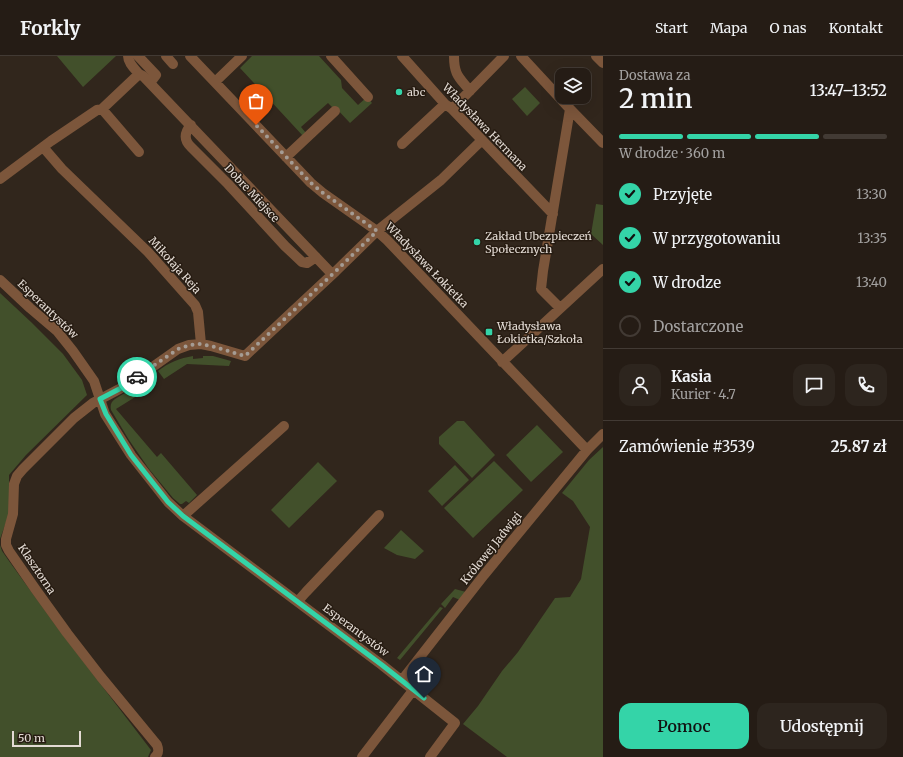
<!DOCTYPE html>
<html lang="pl">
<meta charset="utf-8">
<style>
:root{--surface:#251c15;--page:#2d251e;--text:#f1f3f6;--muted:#a3a1a0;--line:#423a34;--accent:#34d4a8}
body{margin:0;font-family:Merriweather,serif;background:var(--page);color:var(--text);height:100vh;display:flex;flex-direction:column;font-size:15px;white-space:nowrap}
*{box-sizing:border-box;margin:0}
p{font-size:13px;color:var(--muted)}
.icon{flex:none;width:22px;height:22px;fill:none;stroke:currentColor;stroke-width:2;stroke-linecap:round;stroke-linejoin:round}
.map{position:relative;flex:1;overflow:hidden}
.panel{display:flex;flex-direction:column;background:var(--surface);width:300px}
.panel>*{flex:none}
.buttons{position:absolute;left:555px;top:12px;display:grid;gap:8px}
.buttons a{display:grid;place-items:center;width:36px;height:36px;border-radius:8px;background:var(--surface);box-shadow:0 4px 16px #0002,0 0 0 1px var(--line);font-size:20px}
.scale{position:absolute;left:12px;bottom:10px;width:69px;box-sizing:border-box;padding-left:4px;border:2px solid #e3dbd4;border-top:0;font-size:11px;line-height:14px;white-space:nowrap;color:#e3dbd4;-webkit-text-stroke:3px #271c12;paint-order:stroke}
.pin{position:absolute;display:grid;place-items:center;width:34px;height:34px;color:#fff;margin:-41px -17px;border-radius:50% 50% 50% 0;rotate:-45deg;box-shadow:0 0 4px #0007}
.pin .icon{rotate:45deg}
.courier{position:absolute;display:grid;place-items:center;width:40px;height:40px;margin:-20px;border:3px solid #34d4a8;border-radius:50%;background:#fff;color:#222;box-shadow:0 1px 5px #0007}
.headline em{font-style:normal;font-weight:600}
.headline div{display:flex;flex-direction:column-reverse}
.headline{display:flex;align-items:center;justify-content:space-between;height:68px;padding:0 16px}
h1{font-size:26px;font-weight:600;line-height:30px}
.bar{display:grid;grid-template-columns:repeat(4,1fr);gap:6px 4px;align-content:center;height:48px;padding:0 16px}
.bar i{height:5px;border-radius:3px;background:var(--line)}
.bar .selected{background:var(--accent)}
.bar p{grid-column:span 4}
.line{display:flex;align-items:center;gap:10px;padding:0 16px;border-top:1px solid var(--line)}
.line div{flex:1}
.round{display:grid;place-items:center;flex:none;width:42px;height:42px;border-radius:12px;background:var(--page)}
ol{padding:0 16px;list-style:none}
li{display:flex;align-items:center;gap:12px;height:44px}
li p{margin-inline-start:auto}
li .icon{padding:4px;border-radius:50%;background:var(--accent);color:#111;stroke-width:4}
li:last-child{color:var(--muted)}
li i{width:22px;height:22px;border:2px solid var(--line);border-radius:50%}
.button{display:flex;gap:8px;margin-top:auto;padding:8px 16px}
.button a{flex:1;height:46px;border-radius:12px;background:var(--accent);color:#111;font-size:16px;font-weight:600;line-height:46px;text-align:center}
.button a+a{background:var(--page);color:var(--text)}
header{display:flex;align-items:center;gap:24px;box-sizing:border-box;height:56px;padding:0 20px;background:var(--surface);border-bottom:1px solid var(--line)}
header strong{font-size:19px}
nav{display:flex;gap:22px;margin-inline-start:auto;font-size:14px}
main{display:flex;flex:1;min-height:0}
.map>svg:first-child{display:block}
.green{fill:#42502b}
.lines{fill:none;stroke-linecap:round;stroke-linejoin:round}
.street{stroke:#7c563b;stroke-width:10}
.done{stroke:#a59c94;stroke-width:4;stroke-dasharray:0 7.2}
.route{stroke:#34d4a8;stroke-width:5}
.poi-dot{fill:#34d4a8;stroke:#271c12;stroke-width:1.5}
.labels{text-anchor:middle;stroke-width:3;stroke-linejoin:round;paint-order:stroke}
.poi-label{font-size:11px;fill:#e3dbd4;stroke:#271c12;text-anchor:start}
.street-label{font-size:11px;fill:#e3dbd4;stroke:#271c12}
</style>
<header>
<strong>Forkly</strong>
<nav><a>Start</a><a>Mapa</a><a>O nas</a><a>Kontakt</a></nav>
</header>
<main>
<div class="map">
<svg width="603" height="701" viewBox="0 0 603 701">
<rect width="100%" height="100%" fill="#31261c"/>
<!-- green -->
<path class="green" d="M57,0h59l-33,31z
M252,0h67l22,24 1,8 16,17 9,-8 5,6 -22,20 -15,-16 -2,1 -5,-5 -27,24 5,6 -3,3 -63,-68z
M525,31l15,16 -13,13 -15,-17z
M596,148l7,1v40l-12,-11z
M0,237l31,29 32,32 19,26 5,15 -61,60 -17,20v39l-9,25z
M193,300v3l10,-1v-2h10l18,5 -2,5 -42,-2 -23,15 -6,-8c10,-8 22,-13 35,-15z
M151,321l5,7 -40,25 41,48 4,-4 36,42 -8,8 -3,-2 -4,3h-2l-7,-6 -24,-29 -20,-29 -18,-30c-1,-5 0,-8 4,-11z
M457,365h7l31,34 -23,23 -33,-34v-7z
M537,369l26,27 -32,30 -25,-27z
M603,391v310h-96l-44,-33 15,-18 24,-35 16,-19 37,-54 15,-1 11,-18 9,-52 -17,-26 -11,-8 27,-33z
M494,405l29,29 -50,48 -29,-30z
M318,406l19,19 -48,47 -18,-18z
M455,409l14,15 -27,26 -14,-15z
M401,474l23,21 -9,8 -18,-4 -13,-7z
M0,489l2,6 7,10 47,65 95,124 -3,7h-148z
M455,533l11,3 -6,8 -7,-3 -8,11 -4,-4z
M440,551l3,1 -43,52 -3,-2z"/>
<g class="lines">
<!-- street -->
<path class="street" d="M128,0c0,7 7,13 11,18
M138,0l18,19 -6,8
M166,0l7,8
M190,0l121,127 12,10 54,38 10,9 200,210
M331,0l37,41
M402,0l43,48 7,5 30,31 71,74
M454,0c0,19 5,21 16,35
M521,0l49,53 -27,162 -2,18 19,19
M596,0l7,7
M215,26l27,-26
M452,53l52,-53
M570,53l33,34
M191,69c-7,8 -7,15 0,22l37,37 57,62 17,16 5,1 9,-6
M402,88l43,-40
M43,91l19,22 86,83 47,53 3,7 3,32
M139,96l-37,-43 37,-35 4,2 2,2 187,196
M286,101l49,-46
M0,123l51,-38 46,-31 5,-1
M0,224l30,28 27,23 16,20 21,30 11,33 26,41 37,47 15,14 199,149 73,58 -25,34
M502,306l101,-93
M183,460l101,-90
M298,545l8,-9 73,-77
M402,624l82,-105 103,-125 16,-16
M155,701c4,-4 4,-7 2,-12l-56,-68 -34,-44 -31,-43 -27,-39 -3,-6v-6l7,-25 1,-30 3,-8 6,-7 51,-51 19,-15 34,-18 51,-36 11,-4 12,-1 10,2 34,10 47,-44 44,-41 41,-40 64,-51 41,-40
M362,701l52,-68"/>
</g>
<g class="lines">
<!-- done -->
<path class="done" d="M137,321l41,-28 12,-4 11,-1 10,2 34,10 47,-44 44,-41 41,-40 -54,-38 -12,-10 -55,-58"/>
<!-- route -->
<path class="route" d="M137,321l-10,8 -27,14 6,15 25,41 37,47 15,14 199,149 42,33"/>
</g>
<!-- markers -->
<g class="poi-dot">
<circle cx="399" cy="36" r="4"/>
<circle cx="477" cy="186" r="4"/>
<rect x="485" y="272" width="8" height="8" rx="2"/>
</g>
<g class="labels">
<!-- poi labels -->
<g class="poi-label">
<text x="407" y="40">abc</text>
<text x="485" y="184">Zakład Ubezpieczeń<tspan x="485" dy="13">Społecznych</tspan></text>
<text x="497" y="274">Władysława<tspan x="497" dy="13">Łokietka/Szkoła</tspan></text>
</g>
<!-- street labels -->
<g class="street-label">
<text transform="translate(485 71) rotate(46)" y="4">Władysława Hermana</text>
<text transform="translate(252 137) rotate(47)" y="4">Dobre Miejsce</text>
<text transform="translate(175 209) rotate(48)" y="4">Mikołaja Reja</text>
<text transform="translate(427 209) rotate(46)" y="4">Władysława Łokietka</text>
<text transform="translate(48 253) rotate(44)" y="4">Esperantystów</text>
<text transform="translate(491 492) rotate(-51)" y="4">Królowej Jadwigi</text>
<text transform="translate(37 513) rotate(56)" y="4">Klasztorna</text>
<text transform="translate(356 574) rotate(37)" y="4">Esperantystów</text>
</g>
</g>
</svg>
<div class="buttons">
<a><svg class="icon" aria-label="layers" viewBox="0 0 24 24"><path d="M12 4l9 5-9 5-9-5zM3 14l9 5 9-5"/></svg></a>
</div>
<div class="scale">50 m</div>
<div class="pin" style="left:256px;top:69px;background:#ea580c"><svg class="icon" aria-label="bag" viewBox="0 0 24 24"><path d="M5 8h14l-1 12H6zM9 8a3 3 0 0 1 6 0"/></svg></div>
<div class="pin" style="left:424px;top:642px;background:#1f2937"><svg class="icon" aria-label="home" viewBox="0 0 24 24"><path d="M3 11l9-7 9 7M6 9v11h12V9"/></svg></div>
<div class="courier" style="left:137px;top:321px"><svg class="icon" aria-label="car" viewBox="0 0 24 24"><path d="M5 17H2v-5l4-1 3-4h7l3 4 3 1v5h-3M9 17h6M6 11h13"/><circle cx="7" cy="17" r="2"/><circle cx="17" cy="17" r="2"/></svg></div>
</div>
<section class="panel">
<div class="headline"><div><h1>2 min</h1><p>Dostawa za</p></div><em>13:47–13:52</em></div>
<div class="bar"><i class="selected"></i><i class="selected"></i><i class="selected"></i><i></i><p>W drodze · 360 m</p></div>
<ol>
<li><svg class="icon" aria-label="check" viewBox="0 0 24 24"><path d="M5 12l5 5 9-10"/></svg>Przyjęte<p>13:30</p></li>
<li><svg class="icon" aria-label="check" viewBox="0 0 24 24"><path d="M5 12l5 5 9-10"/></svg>W przygotowaniu<p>13:35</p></li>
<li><svg class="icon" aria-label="check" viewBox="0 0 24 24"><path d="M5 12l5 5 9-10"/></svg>W drodze<p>13:40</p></li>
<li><i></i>Dostarczone</li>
</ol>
<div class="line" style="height:72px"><a class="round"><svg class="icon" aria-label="person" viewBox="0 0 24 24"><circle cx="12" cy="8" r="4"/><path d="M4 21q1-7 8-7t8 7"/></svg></a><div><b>Kasia</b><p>Kurier · 4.7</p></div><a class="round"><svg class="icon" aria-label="chat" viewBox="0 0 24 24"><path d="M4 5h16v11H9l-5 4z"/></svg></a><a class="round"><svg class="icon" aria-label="phone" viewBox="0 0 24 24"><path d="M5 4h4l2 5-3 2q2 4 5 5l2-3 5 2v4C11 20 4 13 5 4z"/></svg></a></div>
<div class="line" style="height:52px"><div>Zamówienie #3539</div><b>25.87 zł</b></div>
<div class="button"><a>Pomoc</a><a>Udostępnij</a></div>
</section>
</main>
